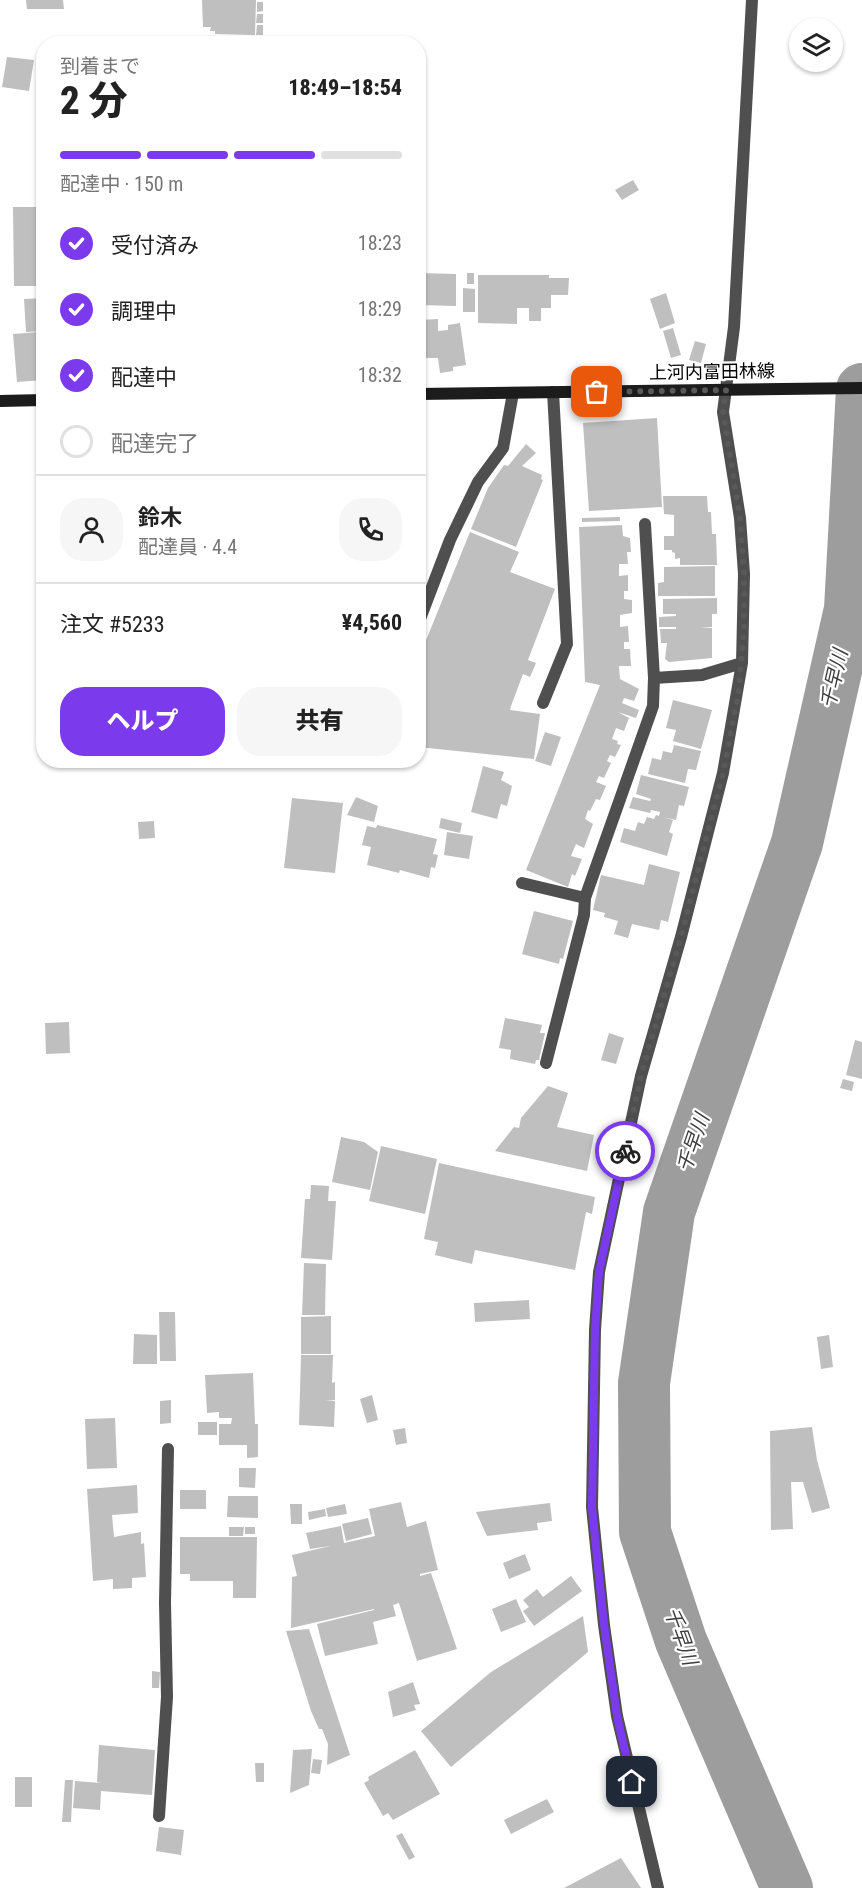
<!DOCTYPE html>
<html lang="ja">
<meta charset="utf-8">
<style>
:root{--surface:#fff;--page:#f6f6f6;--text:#222;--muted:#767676;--line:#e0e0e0;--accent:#7c3aed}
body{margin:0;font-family:"Roboto Condensed","Noto Sans JP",sans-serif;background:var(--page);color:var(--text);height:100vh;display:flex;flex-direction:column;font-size:22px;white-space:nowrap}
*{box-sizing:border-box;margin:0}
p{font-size:20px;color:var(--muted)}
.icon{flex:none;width:33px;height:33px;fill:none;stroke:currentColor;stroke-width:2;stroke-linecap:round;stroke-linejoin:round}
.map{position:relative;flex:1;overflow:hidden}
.details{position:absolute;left:36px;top:36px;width:390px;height:732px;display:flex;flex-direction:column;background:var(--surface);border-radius:24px;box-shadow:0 2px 4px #0004}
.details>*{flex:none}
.controls{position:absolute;left:789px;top:18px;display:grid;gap:12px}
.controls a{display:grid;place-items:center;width:54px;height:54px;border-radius:50%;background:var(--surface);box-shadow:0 2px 4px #0004;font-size:30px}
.pin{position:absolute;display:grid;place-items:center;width:51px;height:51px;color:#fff;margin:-26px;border-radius:12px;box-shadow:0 3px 9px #0006}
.courier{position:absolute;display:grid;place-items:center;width:60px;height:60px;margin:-30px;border:4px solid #7c3aed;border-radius:50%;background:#fff;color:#222;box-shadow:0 2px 8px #0007}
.summary em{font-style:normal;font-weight:800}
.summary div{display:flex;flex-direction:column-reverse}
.summary{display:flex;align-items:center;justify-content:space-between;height:102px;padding:0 24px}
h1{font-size:39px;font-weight:800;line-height:45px}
.bar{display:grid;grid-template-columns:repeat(4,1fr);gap:9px 6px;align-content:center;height:72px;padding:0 24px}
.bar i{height:8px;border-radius:4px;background:var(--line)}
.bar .active{background:var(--accent)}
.bar p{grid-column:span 4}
.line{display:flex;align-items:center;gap:15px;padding:0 24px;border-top:2px solid var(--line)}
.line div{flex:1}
.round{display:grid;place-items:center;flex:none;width:63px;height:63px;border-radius:24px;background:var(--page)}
ol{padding:0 24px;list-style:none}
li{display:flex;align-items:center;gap:18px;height:66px}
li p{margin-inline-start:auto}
li .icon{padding:6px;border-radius:50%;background:var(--accent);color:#fff;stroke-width:4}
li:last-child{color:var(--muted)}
li i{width:33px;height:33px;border:3px solid var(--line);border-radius:50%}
.cta{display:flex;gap:12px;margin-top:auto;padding:12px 24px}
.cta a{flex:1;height:69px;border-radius:24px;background:var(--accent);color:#fff;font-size:24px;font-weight:800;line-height:69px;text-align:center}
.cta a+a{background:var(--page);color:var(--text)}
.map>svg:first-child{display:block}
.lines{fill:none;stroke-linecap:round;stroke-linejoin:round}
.river{stroke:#9d9d9d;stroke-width:52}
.building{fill:#bfbfbf}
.service{stroke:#4f4f4f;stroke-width:12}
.minor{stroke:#4f4f4f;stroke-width:12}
.secondary{stroke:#1c1c1c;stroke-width:12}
.done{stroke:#595959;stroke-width:6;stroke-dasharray:0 10.8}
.route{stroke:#7c3aed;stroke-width:8}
.labels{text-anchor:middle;stroke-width:4.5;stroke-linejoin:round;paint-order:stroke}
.street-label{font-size:18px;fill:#000;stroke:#fff}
.water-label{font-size:20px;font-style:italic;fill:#3e3e3e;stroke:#fff}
</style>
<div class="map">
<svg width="862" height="1888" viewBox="0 0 862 1888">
<rect width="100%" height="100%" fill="#fff"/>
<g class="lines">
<!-- river -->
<path class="river" d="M787,1888l-106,-247 -36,-109 -1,-149 25,-171 128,-369 53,-234 12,-220"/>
</g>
<!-- building -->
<path class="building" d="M26,0h37l1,9h-37z
M202,0h54l-1,35 -40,-1v-3h-5l1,-4h-8z
M257,2h6v9l-6,1z
M257,14h6v9h-7z
M257,25h6v10h-7z
M7,57l27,3 -5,31 -27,-4z
M633,180l6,10 -17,10 -7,-10z
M13,207h31v79h-30z
M418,273l38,1v32l-38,-1z
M467,273h7v11h-7z
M478,275h71v3h20l-1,17h-17v13h-10v13h-12v-13h-12v16l-39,-1z
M463,288l12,1v23h-12z
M666,293l9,30 -15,6 -10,-30z
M44,298v33l-18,1 -2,-33z
M438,319v12l10,-1v-5l12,-2 6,42 -13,2v4l-13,2 -2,-15h-20v-38z
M673,328l8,27 -10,3 -8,-27z
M38,332v2h6v46l-27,2 -4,-48z
M695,341l11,3 -5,19 -12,-3z
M657,418l5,89 -73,4 -6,-88z
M526,444l10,9 -14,13 20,9 -1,4 2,1 -27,67 -45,-18 17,-41 16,-23 4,1z
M663,496h44l1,16h3l1,22h4l1,31h-37v-7l-5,1v-6l-3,-1v-2h-8v-14h10v-21l-10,-1z
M620,517v4l-38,1v-4z
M622,525l1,11 7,2 1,14h-4l1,12h-9v12l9,-1v16h-4v8l8,1v13l-12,2v12l8,-1 1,16h-5v7h6l1,17h-12l1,13 19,10 -5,12 -10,-3 -2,5 17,7 -3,8 -18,-6 11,6 -5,13 -8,-3 -4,11 6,2 -1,3 4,1 -6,12 -5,-2 -3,6 4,2 -7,15 -5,-2 -3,6 10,4 -6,14 -4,-1 -6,12 -2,-1 -3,9 8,5 -9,24 -8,-4 -5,12 11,3 -7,17 -3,-2 -4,13 -42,-17 74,-185 -15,-3 -6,-155z
M470,532l49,20 -9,20 45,17 -27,71 8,3 -6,14 -7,-3 -12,32 -1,4 30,4 -6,45 -116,-12 2,-67 -2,-20z
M715,566v30h-57v-13l6,-1v-15z
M717,598v16h-5v13h-12l12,1v30l-43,4 -4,-3 2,-16h-6l-1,-14h16v-2h-17v-10l17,-1v-2h-13v-15z
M673,700l39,10 -11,39 -28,-8 3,-11 -10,-2z
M545,732l16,5 -10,29 -16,-5z
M674,745l27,6 -5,19 -8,-1 -3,14 -37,-9 4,-16 9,2 2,-9 9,2z
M483,766l21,6 -3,8 11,6 -5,20 -6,-2 -4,15 -26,-7z
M641,775l48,12 -5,19 -5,-1 -3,15 -13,-3 10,3 -4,12 4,2 -6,22 -47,-14 4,-14 11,3 3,-9 6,2 3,-7 7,2 2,-4 3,1 1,-4 -9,-2 -1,3 -21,-5 4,-11 17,4 1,-2 -15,-5z
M356,797l22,9 -4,16 -27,-7z
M292,798l51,5 -8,70 -51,-5z
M441,818l21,5 -2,10 -21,-5z
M154,821l1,17 -16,1 -1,-17z
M377,825l60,14 -4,15 5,1 -3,13 -4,-1 -2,11 -29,-8 -1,3 -32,-8 4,-18 -9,-2 5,-19 9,2z
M447,832l26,4 -4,23 -25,-4z
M649,864l31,8 -12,50 -7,-2 -2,10 -27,-6 -4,14 -14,-4 4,-13 -14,-4 1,-4 -12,-3 8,-35 43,10z
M534,911l39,10 -10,38 -3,-1 -1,6 -37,-10z
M505,1018l37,7 -2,8h5l-6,27h-3l-1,4 -25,-5 1,-9 -12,-2z
M69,1022l1,31 -24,1 -1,-31z
M609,1033l15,5 -8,26 -15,-4z
M855,1040l7,2v37l-16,-4z
M843,1079l11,3 -2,9 -12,-3z
M548,1086l20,7 -11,34 37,8 -7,36 -92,-20 19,-24 5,1 2,-10z
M341,1137l23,5 14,10 -8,38 -38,-8z
M381,1146l56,13 -12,55 -56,-13z
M439,1163l156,34 -3,17 -6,-2 -11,58 -100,-20 -3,14 -37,-9 3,-13 -14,-3z
M311,1185l18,1 -1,15h8l-4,59 -31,-2 4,-59h5z
M304,1263l22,1 -1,51h-23z
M529,1300l1,19 -55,3 -1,-19z
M159,1312h16l1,49h-16z
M331,1316v38h-30v-37z
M134,1334l23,1v29h-24z
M829,1335l4,32 -12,2 -4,-32z
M301,1355h32l-1,28 3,-1v18h-10l10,1 -1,26 -35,-2z
M253,1373l2,51h3v33l-11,1v-13h-28v-21h12l1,-6h-13v-6l-12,1 -2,-38z
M372,1395l6,25 -11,3 -7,-24z
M171,1400v23l-11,1v-23z
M115,1418l2,50 -30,1 -2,-50z
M198,1422h19v13h-19z
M812,1427l5,33 13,48 -18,5 -9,-31h-12l2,47 -22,1 -1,-99z
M405,1428l2,15 -11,2 -3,-15z
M239,1468h17l-1,20 -16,-1z
M137,1485l1,28 -26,2 2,22 27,-5v12l3,-1 2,34 -14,1v10l-19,1v-10l-20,2 -6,-92z
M180,1490h26v19h-26z
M228,1496h30v22l-31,-1z
M401,1502l6,25 19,-6 12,49 -18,4v2l11,-3 26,76 -40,12 -18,-58 -6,2 3,11 -23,6 5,22 -53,12 -8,-32 57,-14v-1l-83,19 1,-51 5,-1 -5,-21 38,-9 -20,3 -4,-16 35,-7 3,17 31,-7 -6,-27z
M550,1503l2,18 -15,2 1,7 -51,6 -11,-24z
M290,1504h12v20h-11z
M345,1504l2,10 -19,3 -2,-9z
M325,1509l1,7 -17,4 -1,-8z
M368,1518l4,16 -26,7 -4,-17z
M229,1527h15l-1,9h-14z
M245,1527h10v7h-10z
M180,1537h77l-1,61h-23v-17h-43v-7h-10z
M525,1554l6,16 -22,9 -6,-16z
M571,1576l11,15 -48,35 -11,-15 6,-4 -6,-7 14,-11 6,8z
M516,1599l10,23 -25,10 -9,-23z
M583,1616l5,36 -137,115 -30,-36 70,-59z
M309,1629l41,126 -23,10 1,-21 -6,-15h-3l-8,-18 -25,-80z
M152,1671l8,1 -1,16h-7z
M413,1682l7,22 -6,1 2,5 -23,7 -5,-25z
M99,1745l56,5 -3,45 -51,-4 -1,19 -27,-2 2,-27 26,2 -4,-1z
M312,1749l-3,36 -19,8 3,-43z
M415,1750l25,44 -47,26 -5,-7 -5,3 -19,-33 5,-3 -1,-3z
M313,1759l9,1 -2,14 -9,-1z
M255,1763h9v19h-8z
M15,1777h17v30h-17z
M65,1780h8l-2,42h-9z
M547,1799l7,13 -43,22 -7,-14z
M159,1827l25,3 -3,25 -25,-4z
M402,1833l13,24 -6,3 -13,-24z
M621,1858l20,30h-77l34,-18z"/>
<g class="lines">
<!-- service -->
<path class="service" d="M543,703l24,-59 -14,-252"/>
<!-- minor -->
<path class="minor" d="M418,624l32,-84 28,-58 25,-34 10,-55
M654,678l48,-3 40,-12
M522,883l63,15 68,-192 1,-28 -9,-154
M546,1063l38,-148 1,-17
M159,1816l8,-119 -2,-94 3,-154
M658,1888l-41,-172 -13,-91 -12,-118 3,-177 4,-58 42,-196 40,-139 42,-164 19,-110 2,-89 -4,-56 -17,-106 11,-85 18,-327"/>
<!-- secondary -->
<path class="secondary" d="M418,394l444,-6
M0,401l44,-1"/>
</g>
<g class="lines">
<!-- done -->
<path class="done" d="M597,392l129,-2 -3,22 17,106 4,56v52l-5,64 -16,83 -42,164 -40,139 -16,75"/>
<!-- route -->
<path class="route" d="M625,1151l-26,121 -4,58 -3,178 12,117 13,91 15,66"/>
</g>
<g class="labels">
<!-- street labels -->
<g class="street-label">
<text transform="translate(712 372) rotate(-1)" y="6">上河内富田林線</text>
</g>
<!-- water labels -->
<g class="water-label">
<text transform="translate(834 679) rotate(-77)" y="7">千早川</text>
<text transform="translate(693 1143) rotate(-71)" y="7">千早川</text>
<text transform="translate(681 1636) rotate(70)" y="7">千早川</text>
</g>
</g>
</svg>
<div class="controls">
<a><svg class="icon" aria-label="layers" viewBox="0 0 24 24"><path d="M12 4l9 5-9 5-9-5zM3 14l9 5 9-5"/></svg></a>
</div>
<div class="pin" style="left:597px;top:392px;background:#ea580c"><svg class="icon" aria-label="bag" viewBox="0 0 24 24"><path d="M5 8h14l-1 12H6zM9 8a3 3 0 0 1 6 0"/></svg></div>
<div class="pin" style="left:632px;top:1782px;background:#1f2937"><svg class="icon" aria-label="home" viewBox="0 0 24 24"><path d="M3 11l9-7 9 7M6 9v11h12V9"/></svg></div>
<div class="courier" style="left:625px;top:1151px"><svg class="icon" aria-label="bike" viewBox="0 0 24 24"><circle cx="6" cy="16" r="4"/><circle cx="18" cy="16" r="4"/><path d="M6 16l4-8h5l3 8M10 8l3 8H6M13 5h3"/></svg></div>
<section class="details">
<div class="summary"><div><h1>2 分</h1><p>到着まで</p></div><em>18:49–18:54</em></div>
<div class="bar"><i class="active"></i><i class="active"></i><i class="active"></i><i></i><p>配達中 · 150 m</p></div>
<ol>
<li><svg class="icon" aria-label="check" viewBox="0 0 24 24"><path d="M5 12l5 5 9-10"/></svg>受付済み<p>18:23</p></li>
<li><svg class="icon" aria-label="check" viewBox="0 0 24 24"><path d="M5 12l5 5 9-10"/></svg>調理中<p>18:29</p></li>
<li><svg class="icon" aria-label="check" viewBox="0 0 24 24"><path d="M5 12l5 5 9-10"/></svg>配達中<p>18:32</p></li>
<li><i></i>配達完了</li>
</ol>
<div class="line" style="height:108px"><a class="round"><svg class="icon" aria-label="person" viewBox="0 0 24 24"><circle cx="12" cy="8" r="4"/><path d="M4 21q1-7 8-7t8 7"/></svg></a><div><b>鈴木</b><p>配達員 · 4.4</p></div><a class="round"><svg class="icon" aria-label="phone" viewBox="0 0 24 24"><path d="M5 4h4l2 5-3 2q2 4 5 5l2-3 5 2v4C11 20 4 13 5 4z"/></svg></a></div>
<div class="line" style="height:78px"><div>注文 #5233</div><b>¥4,560</b></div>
<div class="cta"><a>ヘルプ</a><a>共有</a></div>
</section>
</div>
